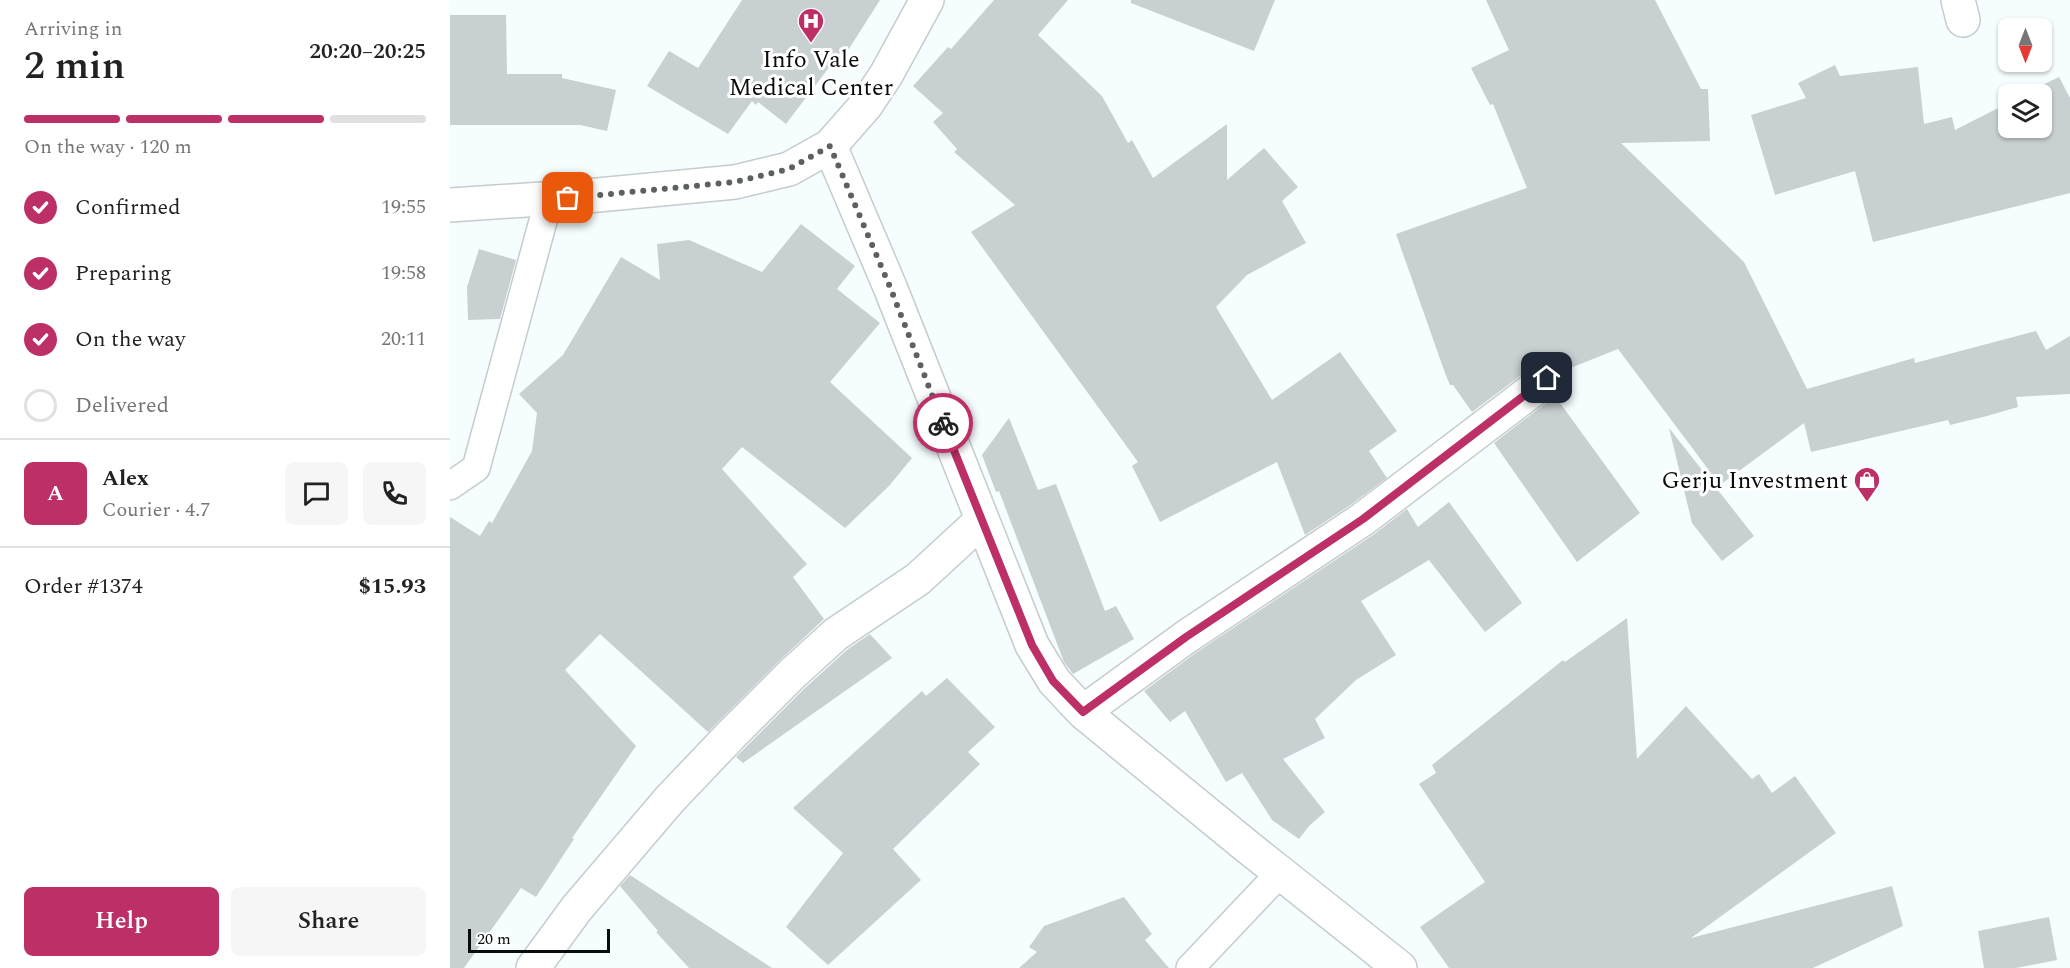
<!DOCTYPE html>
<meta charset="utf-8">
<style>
:root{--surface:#fff;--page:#f6f6f6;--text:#222;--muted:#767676;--line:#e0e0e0;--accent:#bc3067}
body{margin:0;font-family:Spectral,serif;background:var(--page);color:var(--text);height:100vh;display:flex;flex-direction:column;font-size:22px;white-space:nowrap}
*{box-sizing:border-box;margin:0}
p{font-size:20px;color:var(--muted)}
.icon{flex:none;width:33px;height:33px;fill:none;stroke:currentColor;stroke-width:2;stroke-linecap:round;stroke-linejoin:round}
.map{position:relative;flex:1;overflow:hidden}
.panel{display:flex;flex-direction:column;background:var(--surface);width:450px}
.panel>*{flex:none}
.needle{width:39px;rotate:180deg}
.tools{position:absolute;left:1548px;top:18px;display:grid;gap:12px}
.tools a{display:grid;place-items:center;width:54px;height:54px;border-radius:9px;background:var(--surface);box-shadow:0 2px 4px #0004;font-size:30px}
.scale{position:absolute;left:18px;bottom:15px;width:142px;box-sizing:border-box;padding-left:6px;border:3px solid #090c0c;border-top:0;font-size:16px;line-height:21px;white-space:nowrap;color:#090c0c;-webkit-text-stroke:4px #fff;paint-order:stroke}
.pin{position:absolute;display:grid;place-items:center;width:51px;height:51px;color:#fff;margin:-26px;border-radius:12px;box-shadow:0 3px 9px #0006}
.courier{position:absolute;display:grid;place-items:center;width:60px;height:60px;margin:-30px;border:4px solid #bc3067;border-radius:50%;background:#fff;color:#222;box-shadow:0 2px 8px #0007}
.head em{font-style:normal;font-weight:600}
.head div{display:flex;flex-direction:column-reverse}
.head{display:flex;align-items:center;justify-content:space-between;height:102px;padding:0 24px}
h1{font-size:39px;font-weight:600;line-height:45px}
.bar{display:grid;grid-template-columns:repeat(4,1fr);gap:9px 6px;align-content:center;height:72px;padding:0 24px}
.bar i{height:8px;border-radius:4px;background:var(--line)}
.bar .current{background:var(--accent)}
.bar p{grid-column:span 4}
.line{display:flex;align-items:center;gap:15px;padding:0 24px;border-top:2px solid var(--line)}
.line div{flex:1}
.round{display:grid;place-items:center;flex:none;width:63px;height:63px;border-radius:9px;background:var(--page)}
ol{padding:0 24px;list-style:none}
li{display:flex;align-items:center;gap:18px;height:66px}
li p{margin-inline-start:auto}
li .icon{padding:6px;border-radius:50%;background:var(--accent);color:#fff;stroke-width:4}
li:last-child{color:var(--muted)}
li i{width:33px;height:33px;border:3px solid var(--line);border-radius:50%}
.button{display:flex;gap:12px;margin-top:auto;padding:12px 24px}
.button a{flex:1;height:69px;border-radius:9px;background:var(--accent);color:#fff;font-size:24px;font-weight:600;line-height:69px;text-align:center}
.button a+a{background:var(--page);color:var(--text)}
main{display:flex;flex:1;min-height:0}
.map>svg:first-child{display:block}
.building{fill:#c9d0d1}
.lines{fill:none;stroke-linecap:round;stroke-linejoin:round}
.service-casing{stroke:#c5cccd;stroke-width:30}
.minor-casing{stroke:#c5cccd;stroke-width:36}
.service{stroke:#fff;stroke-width:27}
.minor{stroke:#fff;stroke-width:33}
.done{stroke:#5c6061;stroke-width:6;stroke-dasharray:0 10.8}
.route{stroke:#bc3067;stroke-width:8}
.labels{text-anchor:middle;stroke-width:6;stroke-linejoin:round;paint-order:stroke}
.poi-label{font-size:24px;fill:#090c0c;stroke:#fff}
</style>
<main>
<section class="panel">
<div class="head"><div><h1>2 min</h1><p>Arriving in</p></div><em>20:20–20:25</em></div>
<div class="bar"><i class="current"></i><i class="current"></i><i class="current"></i><i></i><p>On the way · 120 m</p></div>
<ol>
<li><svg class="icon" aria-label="check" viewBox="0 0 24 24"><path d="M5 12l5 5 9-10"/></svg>Confirmed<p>19:55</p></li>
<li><svg class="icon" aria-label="check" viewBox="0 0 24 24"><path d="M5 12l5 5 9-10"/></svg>Preparing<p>19:58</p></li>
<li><svg class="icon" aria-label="check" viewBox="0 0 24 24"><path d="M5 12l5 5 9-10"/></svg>On the way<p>20:11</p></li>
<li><i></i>Delivered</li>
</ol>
<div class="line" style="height:108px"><b class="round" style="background:var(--accent);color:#fff">A</b><div><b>Alex</b><p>Courier · 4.7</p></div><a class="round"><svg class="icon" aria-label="chat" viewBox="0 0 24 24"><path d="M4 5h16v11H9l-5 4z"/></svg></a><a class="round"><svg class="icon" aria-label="phone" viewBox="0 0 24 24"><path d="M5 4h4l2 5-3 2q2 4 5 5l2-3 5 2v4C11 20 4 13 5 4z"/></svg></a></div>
<div class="line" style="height:78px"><div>Order #1374</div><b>$15.93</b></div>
<div class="button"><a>Help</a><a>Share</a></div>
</section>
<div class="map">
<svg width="1620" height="968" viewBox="0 0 1620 968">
<rect width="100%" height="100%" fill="#f6fdff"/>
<!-- building -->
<path class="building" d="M292,0h138l-33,52 -4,-3 -57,75 -28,-22 -2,3 -4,-4 -24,33 -81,-48 22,-35 29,17z
M544,0h74l-30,35 64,61 26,47 4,-3 21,38 74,-54v56l37,-32 34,39 -16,14 24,42 -59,32 -31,32 56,93 68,-48 57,79 -28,20 18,27 -35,26 -47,31 -28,-73 -117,60 -28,-56 6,-4 -167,-230 44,-27 -61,-53 3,-3 -24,-27 10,-9 -30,-27 35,-39 3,2z
M681,0h144l-21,51 -123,-48z
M1036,0h169l46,89h7l2,52 -89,2 123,119 63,127 107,-31 1,5 121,-32 10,19 24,-14v58l-54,3 2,10 -31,9 -37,9 -2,-5 -137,32 -7,-29 -84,62 -102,-136 -55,22 -9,-9 -9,-2 -9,4 -64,48 -19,-27h-3l-5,-12 -49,-139 131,-46 -34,-84 -3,1 -19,-37 38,-18z
M0,15h56l1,59h55v4l54,12 -9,41 -27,-6h-130z
M1385,65l5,11 78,-9 6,57 28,-7 3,13 53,-27v25h34v-34h-18l35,-17 11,21v95l-197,49 -18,-71 -80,24 -24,-80 55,-17 -8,-15z
M351,224l54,42 -18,23 43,34 -50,59 82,76 -23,28 -44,42 -103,-81 -20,22 85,95 -14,13 31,42 -45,42 -71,71 -108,-98 -35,36 71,76 -64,92 2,1 -38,58 -15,-9 -57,80h-14v-451l30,19 9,-15 3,2 40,-72 5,-38 -18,-19 44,-39 58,-98 39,23 -3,-36 32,-4 73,32z
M29,249l37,11 -16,59 -32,1 -1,-33z
M1105,396l85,117 -63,49 -83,-119z
M559,418l29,72 18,-6 49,127 11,-5 18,33 -61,35 -9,-12 -65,-171 -3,1 -14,-37z
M1219,428l85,108 -32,25 -30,-38z
M999,502l73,101 -37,29 -56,-72 -68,41 35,54 -40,25 -41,39 10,19 -42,21 42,53 -16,14 -10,13 -27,-19 -30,-47 -16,9 -41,-71 -15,11 -26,-31 53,-39 176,-117 34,-26 11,18z
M1177,618l10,141 49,-53 66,73 7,-5 13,19 23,-17 41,57 -145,105 201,-52 11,40 -90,42h-364l-29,-41 65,-45 -66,-98 17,-11 -4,-8 131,-105 2,2z
M420,634l22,24 -149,105 -7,-6 69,-69 43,-39z
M497,678l48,49 -27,25 12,12 -87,85 28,31 -93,85 -42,-38 57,-74 -50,-45 129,-117 4,5z
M180,875l142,93h-83l-33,-36 2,-1 -38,-45z
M674,897l28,37 -7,6 24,28h-150l18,-16 -8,-5 15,-21z
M1599,917l8,43 -41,8h-32l-6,-37z"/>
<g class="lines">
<!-- service casing -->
<g class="service-casing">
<path id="service" d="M0,486l26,-18 73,-269
M740,968l90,-95"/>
</g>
<!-- minor casing -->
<g class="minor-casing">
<path id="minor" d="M1508,0l5,20
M380,146l60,141 142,358 22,36 29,31 161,132 156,124
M0,205l137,-9 148,-14 54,-13 41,-23 36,-41 20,-30 41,-75
M633,712l103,-75 177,-118 184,-140
M83,968l44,-60 93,-109 61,-64 61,-61 44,-40 82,-55 64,-59"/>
</g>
<!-- service -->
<use href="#service" class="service"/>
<!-- minor -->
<use href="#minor" class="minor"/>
</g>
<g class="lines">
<!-- done -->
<path class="done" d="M118,198l167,-16 54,-13 41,-23 60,141 53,136"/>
<!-- route -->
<path class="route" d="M493,423l89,222 21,36 30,31 103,-75 177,-118 184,-141"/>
</g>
<!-- icons -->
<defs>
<g id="hospital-pin" transform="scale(1.35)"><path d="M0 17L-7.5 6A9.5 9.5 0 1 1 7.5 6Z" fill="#bc3067" stroke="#fff"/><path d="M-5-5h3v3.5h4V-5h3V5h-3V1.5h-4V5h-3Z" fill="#fff"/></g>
<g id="shop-pin" transform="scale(1.35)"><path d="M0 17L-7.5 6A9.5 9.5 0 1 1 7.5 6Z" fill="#bc3067" stroke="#fff"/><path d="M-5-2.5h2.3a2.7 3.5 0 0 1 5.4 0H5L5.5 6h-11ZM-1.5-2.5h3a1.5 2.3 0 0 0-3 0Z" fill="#fff"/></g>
</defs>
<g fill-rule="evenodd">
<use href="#hospital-pin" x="361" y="21"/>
<use href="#shop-pin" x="1417" y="480"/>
</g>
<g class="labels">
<!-- poi labels -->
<g class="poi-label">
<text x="361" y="67">Info Vale<tspan x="361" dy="28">Medical Center</tspan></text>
<text x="1398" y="488" text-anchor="end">Gerju Investment</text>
</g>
</g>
</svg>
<div class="tools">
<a><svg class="needle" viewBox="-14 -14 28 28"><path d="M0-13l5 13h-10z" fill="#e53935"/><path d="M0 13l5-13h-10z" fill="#767676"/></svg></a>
<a><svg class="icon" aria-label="layers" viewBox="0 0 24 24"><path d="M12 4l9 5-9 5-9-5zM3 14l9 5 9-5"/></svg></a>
</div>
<div class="scale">20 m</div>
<div class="pin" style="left:118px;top:198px;background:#ea580c"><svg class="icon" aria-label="bag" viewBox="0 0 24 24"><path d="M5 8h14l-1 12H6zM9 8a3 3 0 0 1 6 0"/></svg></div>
<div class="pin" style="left:1097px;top:378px;background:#1f2937"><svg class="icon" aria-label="home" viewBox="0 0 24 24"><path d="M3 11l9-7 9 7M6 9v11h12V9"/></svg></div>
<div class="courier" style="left:493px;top:423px"><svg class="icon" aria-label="bike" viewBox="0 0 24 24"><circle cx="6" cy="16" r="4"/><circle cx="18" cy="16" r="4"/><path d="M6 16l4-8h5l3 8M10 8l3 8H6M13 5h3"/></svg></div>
</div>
</main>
